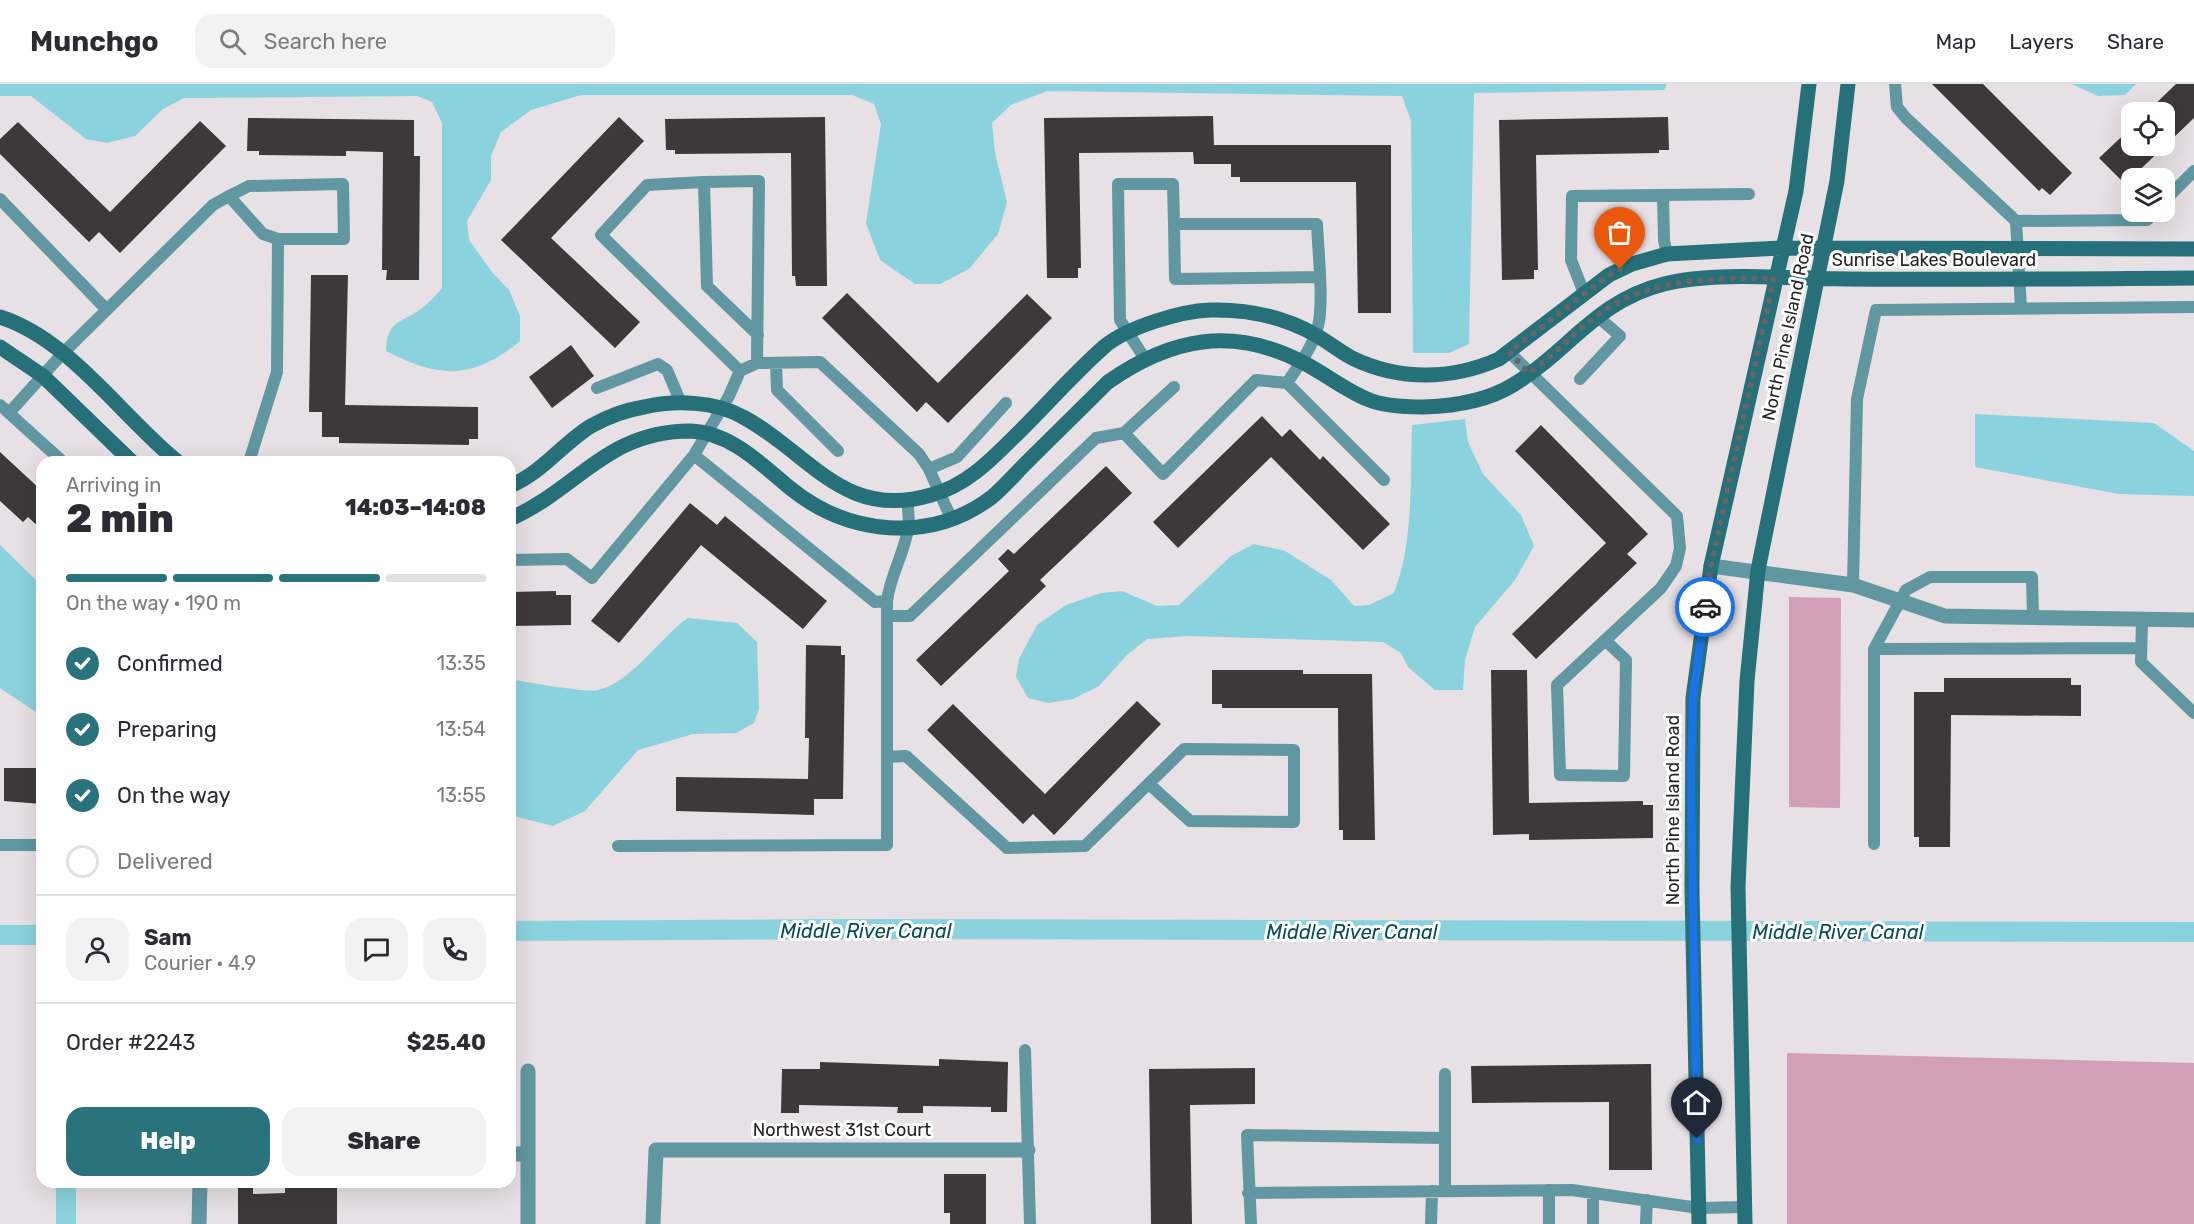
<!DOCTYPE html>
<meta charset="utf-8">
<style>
:root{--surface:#fff;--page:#f2f2f3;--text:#2b2b33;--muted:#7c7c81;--line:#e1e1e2;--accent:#2a737d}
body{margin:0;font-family:Rubik,sans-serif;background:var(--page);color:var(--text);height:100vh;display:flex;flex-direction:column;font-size:22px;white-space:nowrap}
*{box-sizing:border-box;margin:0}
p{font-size:20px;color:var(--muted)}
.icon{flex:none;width:33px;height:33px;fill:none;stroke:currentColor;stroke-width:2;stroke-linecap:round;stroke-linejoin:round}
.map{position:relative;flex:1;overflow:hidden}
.side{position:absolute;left:36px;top:372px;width:480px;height:732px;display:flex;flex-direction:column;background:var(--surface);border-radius:18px;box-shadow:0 6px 24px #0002}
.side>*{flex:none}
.buttons{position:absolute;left:2121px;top:18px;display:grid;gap:12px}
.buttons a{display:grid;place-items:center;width:54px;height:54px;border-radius:12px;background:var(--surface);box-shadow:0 6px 24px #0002;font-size:30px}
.pin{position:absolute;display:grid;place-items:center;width:51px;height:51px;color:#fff;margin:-62px -26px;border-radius:50% 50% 50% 0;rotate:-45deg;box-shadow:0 0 6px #0007}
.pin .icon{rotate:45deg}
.courier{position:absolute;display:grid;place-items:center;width:60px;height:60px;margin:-30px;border:4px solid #1a73e8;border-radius:50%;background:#fff;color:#222;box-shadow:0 2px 8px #0007}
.headline em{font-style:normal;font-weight:800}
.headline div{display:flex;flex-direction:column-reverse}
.headline{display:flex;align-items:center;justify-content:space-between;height:102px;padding:0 30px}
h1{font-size:39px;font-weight:800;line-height:45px}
.bar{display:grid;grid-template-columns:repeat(4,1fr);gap:9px 6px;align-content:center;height:72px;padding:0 30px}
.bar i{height:8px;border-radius:4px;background:var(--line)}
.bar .selected{background:var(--accent)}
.bar p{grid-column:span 4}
.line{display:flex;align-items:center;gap:15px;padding:0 30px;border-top:2px solid var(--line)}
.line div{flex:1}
.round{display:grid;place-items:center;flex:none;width:63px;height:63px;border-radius:18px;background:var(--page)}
ol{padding:0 30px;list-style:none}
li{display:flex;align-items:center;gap:18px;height:66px}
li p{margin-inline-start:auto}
li .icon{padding:6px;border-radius:50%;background:var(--accent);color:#fff;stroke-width:4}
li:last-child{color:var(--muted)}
li i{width:33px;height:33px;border:3px solid var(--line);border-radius:50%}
.primary-button{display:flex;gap:12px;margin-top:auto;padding:12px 30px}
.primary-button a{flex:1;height:69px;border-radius:18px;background:var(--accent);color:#fff;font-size:24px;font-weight:800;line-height:69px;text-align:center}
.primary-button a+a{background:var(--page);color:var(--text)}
header{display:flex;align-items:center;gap:36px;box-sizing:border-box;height:84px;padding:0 30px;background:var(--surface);border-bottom:2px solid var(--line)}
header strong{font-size:28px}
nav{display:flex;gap:33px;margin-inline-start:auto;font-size:21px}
.search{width:420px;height:54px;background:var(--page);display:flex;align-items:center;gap:15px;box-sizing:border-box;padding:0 21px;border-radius:18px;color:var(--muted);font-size:22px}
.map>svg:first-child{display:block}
.green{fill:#d19fb7}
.water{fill:#8ad2dd}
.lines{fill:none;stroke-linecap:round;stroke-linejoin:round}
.canal{stroke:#8ad2dd;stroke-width:20}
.building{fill:#3e383b}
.lane{stroke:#6097a0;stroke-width:12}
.street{stroke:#6097a0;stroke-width:15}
.secondary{stroke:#26707a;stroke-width:15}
.done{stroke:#6a6668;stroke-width:6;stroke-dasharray:0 10.8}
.route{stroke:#1a73e8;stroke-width:8}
.labels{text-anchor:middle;stroke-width:6;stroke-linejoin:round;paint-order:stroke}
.street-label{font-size:18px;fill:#272526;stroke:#fff}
.water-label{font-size:20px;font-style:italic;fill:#0a4c54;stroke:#fff}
</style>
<header>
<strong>Munchgo</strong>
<div class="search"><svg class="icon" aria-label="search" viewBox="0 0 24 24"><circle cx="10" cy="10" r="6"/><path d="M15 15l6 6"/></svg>Search here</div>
<nav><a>Map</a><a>Layers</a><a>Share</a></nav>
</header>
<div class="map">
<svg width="2194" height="1140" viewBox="0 0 2194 1140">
<rect width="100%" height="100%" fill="#e7e0e4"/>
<!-- green -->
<path class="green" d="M1789,513l52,1 -1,210 -51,-1z
M1787,969l407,10v161h-407z"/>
<!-- water -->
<path class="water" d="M0,0h1667l-3,6 -190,3 -5,251 -20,9h-36l-2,-232 -9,-25 -355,-5 -36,14 -19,18 3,30 12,49 -9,32 -29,35 -29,15h-25l-35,-24 -14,-37 15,-99 -7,-20 -22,-9h-271l-50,15 -30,22 -10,24v24l-24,41 2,19 23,32 17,18 11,26v25c-48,40 -81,37 -134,10 1,-31 14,-27 35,-42 8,-6 15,-14 21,-21v-165l-10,-21 -15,-6 -233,2 -21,11 -28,27 -28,7 -21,-4 -55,-43h-31z
M2072,0h64l-11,11 -27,1z
M1975,330l179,9 40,28v45l-75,-2 -144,-27z
M1465,335l3,23 15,32 38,41 13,31 -19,34 -40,47 -10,33 -2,30h-28l-27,-23 -7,-14 -18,-11 -195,-6 -41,3 -20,16 -28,31 -26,13 -25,4 -20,-5 -12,-21 3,-18 18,-34 29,-20 35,-12 21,-2 35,15 22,-1 52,-49 23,-12 31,7 46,29 23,26 15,-1 25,-12c20,-51 16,-113 18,-168z
M0,461l42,41v130l-42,-28z
M688,534l49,5 20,19 2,67 -5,14 -18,10 -43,1 -55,16 -53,61 -32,15 -40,-10 -3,-3v-134c17,3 75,14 88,11 33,-7 62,-53 90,-72z"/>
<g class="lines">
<!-- canal -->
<path class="canal" d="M510,847l342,-2 1342,3
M0,851h42
M66,1098v42"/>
</g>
<!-- building -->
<path class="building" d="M1932,0h51l89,89 -22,22 -8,-7 -3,3z
M2176,0h18v34l-69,66 -26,-26 33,-31v19h32v-34h-17z
M1213,32l1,29h177v168h-33l-2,-131h-116v-5h-9v-13h-37l-1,-12 -114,1 2,115h-3v10h-31l-3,-160z
M619,33l25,24 -93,97 89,84 -25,26 -114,-108z
M825,33l2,169h-31l-1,-10h-3l-1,-123 -116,1v-4h-9l-1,-31z
M1668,33l1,33h-10v3l-123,2 2,115h-4v9l-32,1 -3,-160z
M248,34l166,2v36h6l-1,124h-33l1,-10h-5l1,-118 -37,-1v5l-87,-1v-4h-12z
M200,37l26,25 -106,107 -21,-21 -10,10 -89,-88v-15l18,-17 92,90z
M311,191h37l-3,130 133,2v32h-9v6l-130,-2v-6h-17v-25h-13z
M847,209l91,90 89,-89 25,24 -104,105 -22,-21 -9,10 -95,-94z
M571,261l23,31 -42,32 -23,-31z
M1262,332l20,21 8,-8 30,31 3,-4 67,68 -27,26 -92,-93 -93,91 -25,-26z
M1541,341l107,109 -21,20 10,9 -101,96 -24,-25 94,-91 -91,-92z
M0,368l42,39v39l-14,-13 -5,5 -23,-21z
M1106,382l26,27 -92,87 6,6 -105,100 -25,-26 93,-89 -11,-12 10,-10 6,5z
M690,419l27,22 8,-9 102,85 -24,28 -102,-84 -82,98 -28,-22z
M556,507v4h15v30l-61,1v-34z
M806,561l35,1v9h4l-2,144h-29v16l-138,-4v-34l132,2 1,-41h-4z
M1212,586h91v4h69l3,166h-32v-10h-4l-1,-122h-116v-4h-10z
M1491,586h36l2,133 114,-2v4h10v33l-124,2v-6l-36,1z
M1944,594h127v7h10v31l-130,-1 -1,132h-31v-10h-5v-145h30z
M1137,617l24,23 -107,111 -21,-21 -10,10 -96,-94 26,-26 92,90z
M4,684h38v36l-38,-3z
M939,975l69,3 -1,50h-16v-5l-68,-1v7h-26l1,-6 -99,-2v8h-18l1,-44h38v-7l119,4z
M1651,980l1,106h-43v-68l-137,1 -1,-37z
M1255,984v36l-65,1 2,119h-41l-2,-155z
M944,1090h42v50h-36v-11h-6z
M238,1101h15v9l32,-1v-7h52v38h-99z"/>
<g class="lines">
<!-- lane -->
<path class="lane" d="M1895,0l2,23 9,11 110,103
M704,98l-57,3 -46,50 139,136
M343,100l1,55h-66l-15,-5 -34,-38 20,-10z
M1663,111l1,45 3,14
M0,115l107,111
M2164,117l30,-30
M1319,193l-144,2 -1,-55h143c1,26 7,80 1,102 -5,21 -20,40 -31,57l97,97
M1584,209l-13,-33 1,-64 177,-2
M2021,224l-5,-87 131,-1 8,-8
M1509,268l168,164 3,32 -4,18 -15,22 -104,97 3,90 64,1 2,-116 -21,-20
M1145,275l-25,-39 -2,-136h55l1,40
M757,279l2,-182 -55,1 3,104 51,49
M776,279l1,27 61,61
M1580,295l40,-43 -23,-20
M597,304l61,-24 9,6 14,33
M0,321l63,57
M9,329l54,-60 150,-148 16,-9
M1124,349l50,-46
M694,371l35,-59 11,-25 17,-8 63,-1 99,92 10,15
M249,378l28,-90 1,-133
M951,434l-22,-49 28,-12 49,-54
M510,476l57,-1 25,19 102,-123 181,147 12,-1
M1853,501l4,-186 19,-89 318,-3
M887,532h23l186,-178 28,-5 39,41 93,-94 31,3
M2142,535l-1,43 53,51
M1874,565l32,-59 24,-13h102l1,40
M887,673l19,-1 101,92 78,-2 99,-97 110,1v72l-104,-1 -41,-37
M1874,760v-195l267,-1
M0,761h42
M618,762l269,-1v-244c3,-25 17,-47 21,-72 2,-9 0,-20 -1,-29
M1025,966l5,174
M1445,990v117
M1248,1109l324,-3 127,18 46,-1
M1593,1109v31
M1251,1140l-4,-89 198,3
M1431,1140l1,-33
M1549,1140v-34
M1646,1140l1,-24"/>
<!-- street -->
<path class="street" d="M1711,482l142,19 92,31 249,4
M528,987v153
M510,1070h18
M199,1140l1,-42
M653,1140l3,-74h372"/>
<!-- secondary -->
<path class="secondary" d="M0,233c70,22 122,100 178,145
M0,263l43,29 89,86
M510,402c32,-13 53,-43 81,-60 16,-9 35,-16 53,-19 31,-7 71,-6 99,10 66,35 100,104 188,78 34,-9 58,-33 82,-57 31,-30 60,-64 92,-92 23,-19 76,-35 105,-36 36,-1 73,7 104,24 13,7 25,17 38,24 47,23 100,22 147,1l110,-84 23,-11 35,-10 114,-6 413,1
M510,435c69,-31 97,-88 180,-88 40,1 71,33 100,57 58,47 140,56 202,9 12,-10 24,-24 35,-35 27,-27 54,-53 81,-80 63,-44 124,-56 194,-20 22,11 43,28 65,37 15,7 41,8 57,8 30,-1 63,-6 89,-22 56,-34 83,-84 151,-101 51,-13 130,-5 184,-5 116,1 231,0 346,-1
M1699,1140l-7,-334 1,-192 18,-132 85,-375 13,-107
M1745,1140l-7,-337 9,-206 11,-111 79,-389 11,-97"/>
</g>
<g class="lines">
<!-- done -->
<path class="done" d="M1620,185l-11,6 -100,77 20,21c25,-17 45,-41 70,-59 53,-38 114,-35 175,-36l-63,288 -6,41"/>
<!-- route -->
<path class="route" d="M1697,1055l-6,-361 2,-80 12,-91"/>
</g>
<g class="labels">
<!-- street labels -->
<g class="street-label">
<text x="1934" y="182">Sunrise Lakes Boulevard</text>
<text transform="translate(1788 243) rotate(-78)" y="6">North Pine Island Road</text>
<text transform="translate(1673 726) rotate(-90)" y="6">North Pine Island Road</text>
<text x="842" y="1052">Northwest 31st Court</text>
</g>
<!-- water labels -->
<g class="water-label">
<text x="866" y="854">Middle River Canal</text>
<text x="1352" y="855">Middle River Canal</text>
<text x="1838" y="855">Middle River Canal</text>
</g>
</g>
</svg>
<div class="buttons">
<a><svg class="icon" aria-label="locate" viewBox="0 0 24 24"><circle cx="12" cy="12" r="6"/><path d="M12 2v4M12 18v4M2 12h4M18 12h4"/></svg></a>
<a><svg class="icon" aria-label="layers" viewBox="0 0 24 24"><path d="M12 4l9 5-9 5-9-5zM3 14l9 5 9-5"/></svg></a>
</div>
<div class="pin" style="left:1620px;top:185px;background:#ea580c"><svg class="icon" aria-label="bag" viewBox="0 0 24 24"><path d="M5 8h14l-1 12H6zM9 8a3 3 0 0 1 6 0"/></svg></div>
<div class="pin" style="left:1697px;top:1055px;background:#1f2937"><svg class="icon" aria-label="home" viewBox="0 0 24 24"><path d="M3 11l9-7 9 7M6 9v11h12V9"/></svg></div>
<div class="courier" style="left:1705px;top:523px"><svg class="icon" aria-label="car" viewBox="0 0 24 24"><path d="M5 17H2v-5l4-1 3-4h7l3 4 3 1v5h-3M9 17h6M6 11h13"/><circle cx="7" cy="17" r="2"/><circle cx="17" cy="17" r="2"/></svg></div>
<section class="side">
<div class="headline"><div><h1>2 min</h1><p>Arriving in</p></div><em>14:03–14:08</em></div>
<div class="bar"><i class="selected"></i><i class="selected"></i><i class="selected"></i><i></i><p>On the way · 190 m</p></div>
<ol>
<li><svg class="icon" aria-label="check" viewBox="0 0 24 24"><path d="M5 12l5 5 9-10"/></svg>Confirmed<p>13:35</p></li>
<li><svg class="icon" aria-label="check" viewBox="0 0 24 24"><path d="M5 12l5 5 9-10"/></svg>Preparing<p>13:54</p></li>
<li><svg class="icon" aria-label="check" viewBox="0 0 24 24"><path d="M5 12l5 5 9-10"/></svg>On the way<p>13:55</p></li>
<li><i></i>Delivered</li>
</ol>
<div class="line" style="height:108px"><a class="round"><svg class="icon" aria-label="person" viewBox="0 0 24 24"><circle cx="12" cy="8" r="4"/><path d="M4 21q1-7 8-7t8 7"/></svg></a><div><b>Sam</b><p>Courier · 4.9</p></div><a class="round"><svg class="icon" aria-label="chat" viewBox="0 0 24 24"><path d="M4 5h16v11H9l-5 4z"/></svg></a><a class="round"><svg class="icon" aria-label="phone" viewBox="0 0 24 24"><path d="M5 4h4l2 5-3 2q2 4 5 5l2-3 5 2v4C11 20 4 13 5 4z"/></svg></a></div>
<div class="line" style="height:78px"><div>Order #2243</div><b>$25.40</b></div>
<div class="primary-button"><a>Help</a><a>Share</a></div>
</section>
</div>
